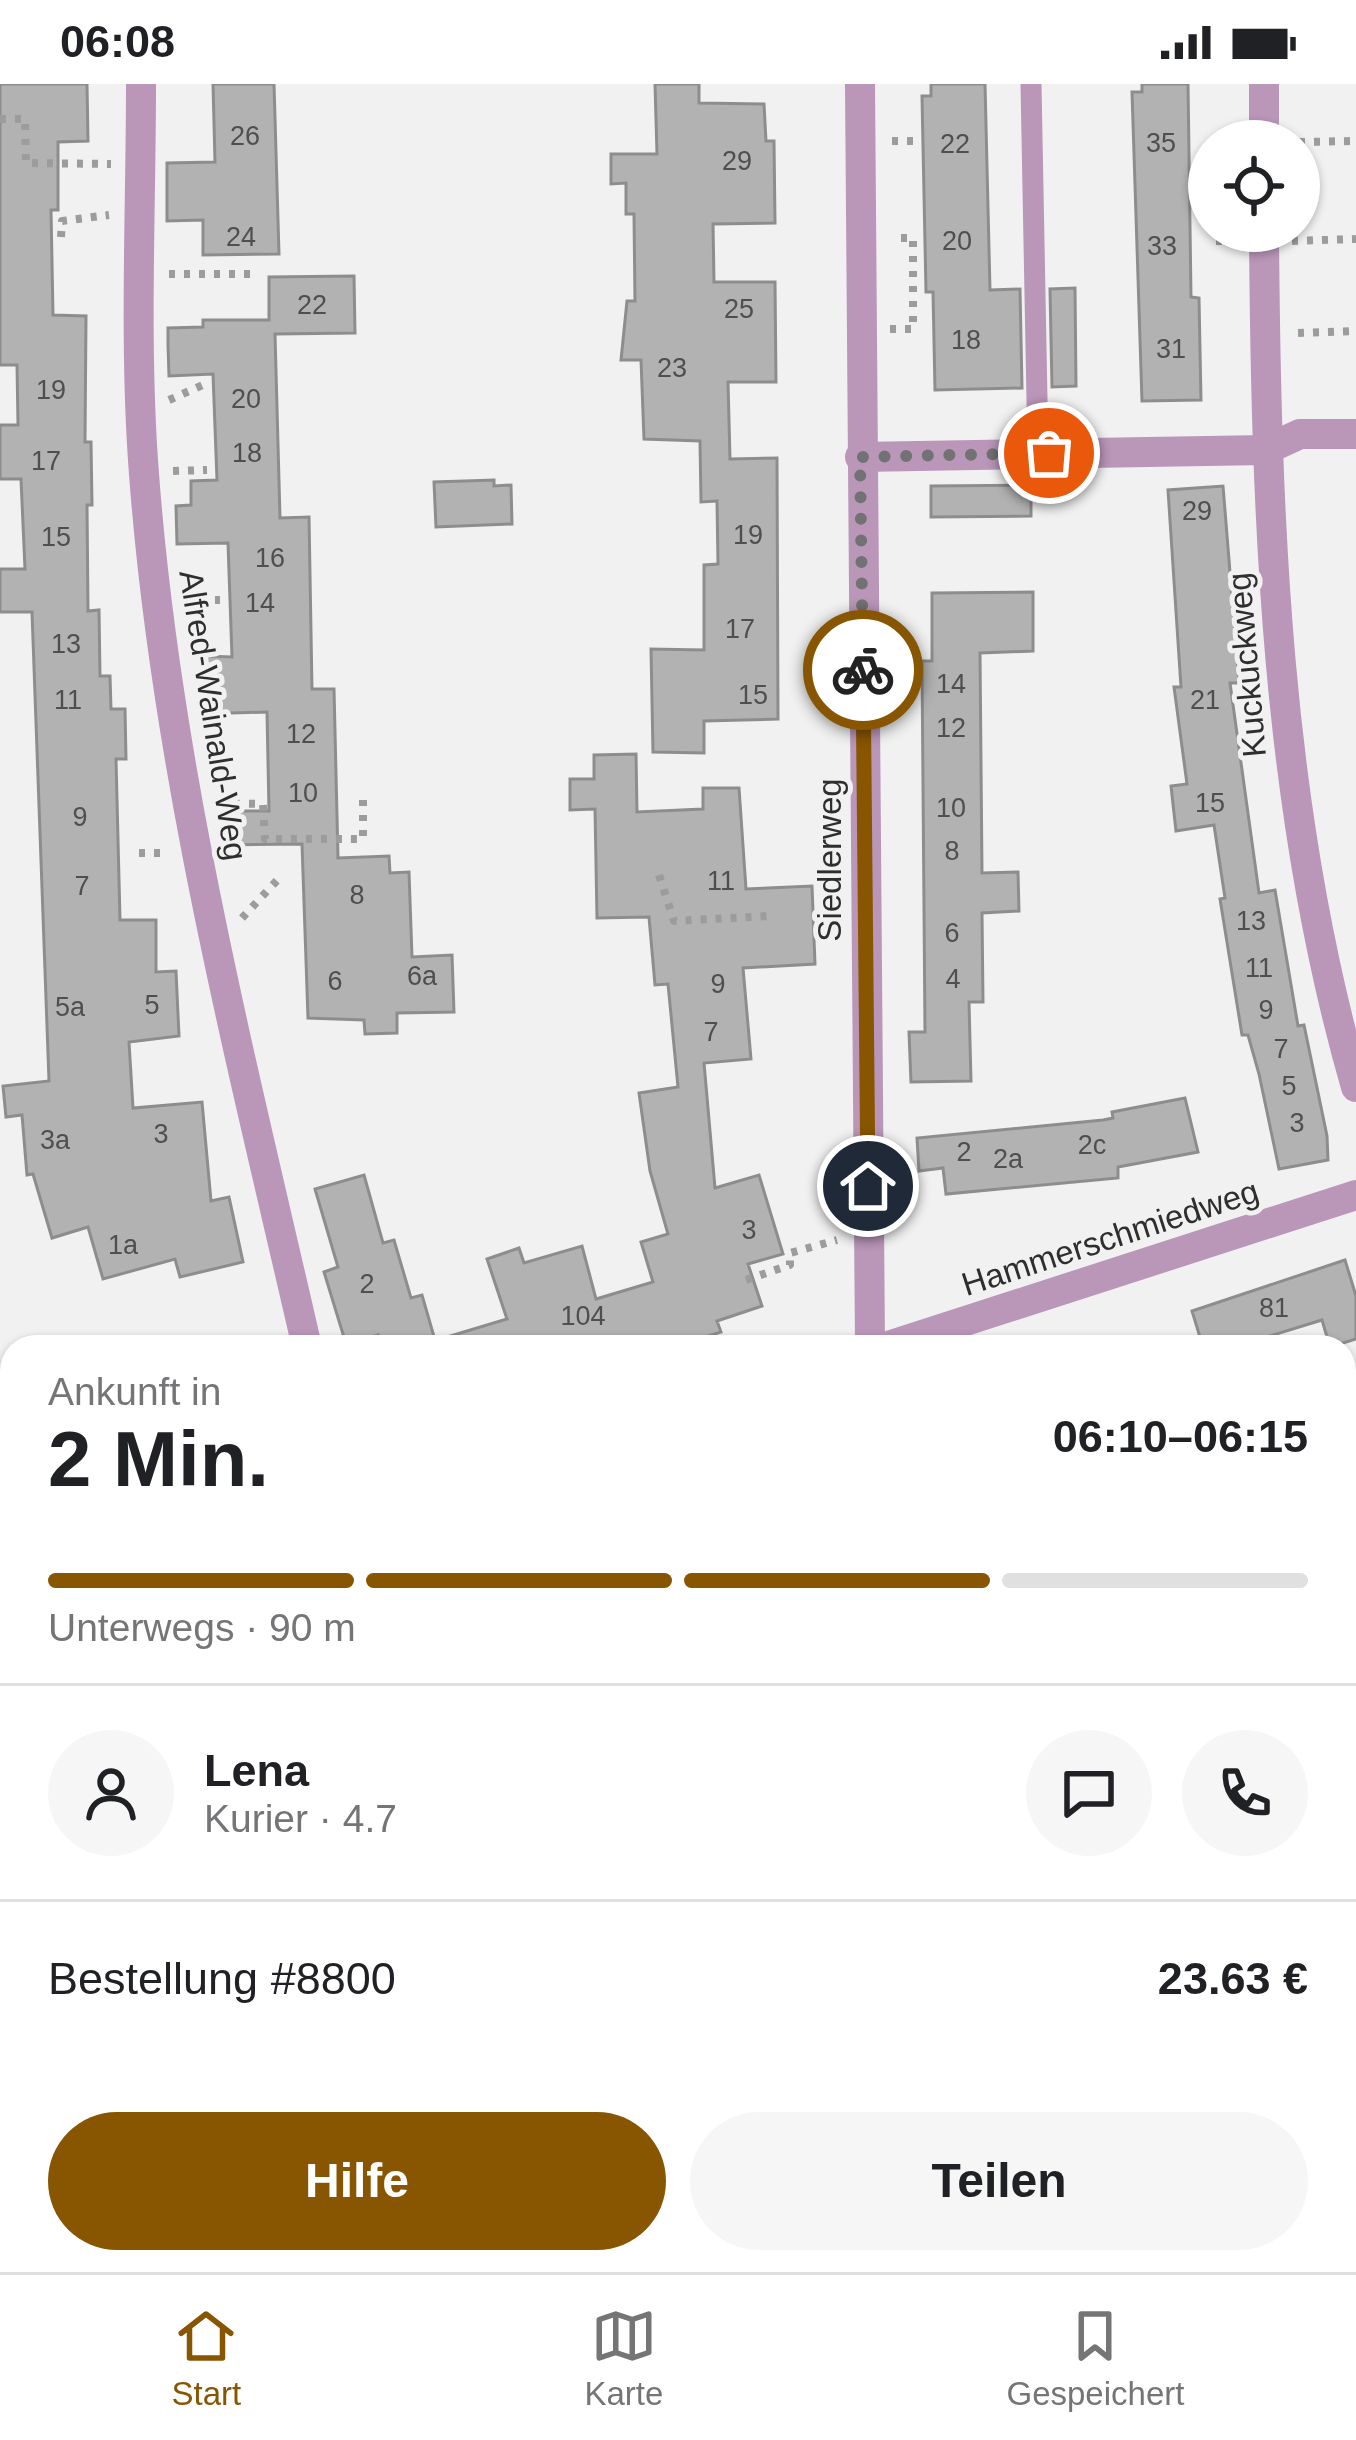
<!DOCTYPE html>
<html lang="de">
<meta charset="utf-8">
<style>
:root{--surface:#fff;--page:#f6f6f6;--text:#202124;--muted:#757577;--line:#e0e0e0;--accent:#885600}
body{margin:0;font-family:Helvetica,sans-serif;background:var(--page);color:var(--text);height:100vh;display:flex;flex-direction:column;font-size:45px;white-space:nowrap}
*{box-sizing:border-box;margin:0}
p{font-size:39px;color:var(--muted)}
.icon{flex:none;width:66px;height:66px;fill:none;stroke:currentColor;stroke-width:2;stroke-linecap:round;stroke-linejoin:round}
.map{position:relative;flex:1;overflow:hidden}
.panel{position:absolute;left:0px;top:1251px;width:1356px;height:939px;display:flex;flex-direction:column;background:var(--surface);border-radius:36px 36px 0 0;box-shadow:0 3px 9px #0004}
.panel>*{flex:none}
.controls{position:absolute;left:1188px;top:36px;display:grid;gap:24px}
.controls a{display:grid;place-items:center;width:132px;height:132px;border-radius:50%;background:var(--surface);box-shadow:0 3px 9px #0004;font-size:60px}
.pin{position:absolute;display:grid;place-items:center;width:102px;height:102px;color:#fff;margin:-51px;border:6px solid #fff;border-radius:50%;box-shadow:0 3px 12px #0007}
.courier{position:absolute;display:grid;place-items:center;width:120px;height:120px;margin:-60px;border:9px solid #885600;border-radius:50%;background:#fff;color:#222;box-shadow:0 3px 15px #0007}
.summary em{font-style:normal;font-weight:600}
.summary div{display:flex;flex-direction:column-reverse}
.summary{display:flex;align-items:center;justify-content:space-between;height:204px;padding:0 48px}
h1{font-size:78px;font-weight:600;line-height:90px}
.bar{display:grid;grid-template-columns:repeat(4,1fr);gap:18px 12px;align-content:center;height:144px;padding:0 48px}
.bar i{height:15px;border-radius:9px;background:var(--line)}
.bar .active{background:var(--accent)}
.bar p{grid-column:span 4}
.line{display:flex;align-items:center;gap:30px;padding:0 48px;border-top:3px solid var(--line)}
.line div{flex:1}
.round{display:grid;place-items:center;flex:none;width:126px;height:126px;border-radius:63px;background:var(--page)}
.action{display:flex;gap:24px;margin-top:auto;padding:24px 48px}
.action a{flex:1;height:138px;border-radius:72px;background:var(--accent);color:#fff;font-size:48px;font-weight:600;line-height:138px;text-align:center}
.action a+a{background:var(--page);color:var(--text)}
.status{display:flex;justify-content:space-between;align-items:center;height:84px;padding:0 60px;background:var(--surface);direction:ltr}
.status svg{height:33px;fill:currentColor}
.tabs{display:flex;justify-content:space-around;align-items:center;height:168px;border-top:3px solid var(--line);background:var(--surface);font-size:33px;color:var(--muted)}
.tabs a{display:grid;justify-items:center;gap:6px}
.tabs .active{color:var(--accent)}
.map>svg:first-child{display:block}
.building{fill:#b3b2b3;stroke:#8e8d8e;stroke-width:3}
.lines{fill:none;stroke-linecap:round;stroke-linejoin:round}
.path{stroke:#9c9c9d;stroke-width:8;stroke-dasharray:6 9;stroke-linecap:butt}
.lane{stroke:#ba96b9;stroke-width:21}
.street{stroke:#ba96b9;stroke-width:30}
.done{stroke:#727273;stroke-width:12;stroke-dasharray:0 21.6}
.route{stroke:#885600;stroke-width:15}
.labels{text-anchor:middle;stroke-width:10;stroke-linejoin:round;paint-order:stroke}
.number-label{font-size:27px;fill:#4f4f4f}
.street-label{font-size:33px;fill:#2e2e2e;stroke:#f1f1f2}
</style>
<div class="status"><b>06:08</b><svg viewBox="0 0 49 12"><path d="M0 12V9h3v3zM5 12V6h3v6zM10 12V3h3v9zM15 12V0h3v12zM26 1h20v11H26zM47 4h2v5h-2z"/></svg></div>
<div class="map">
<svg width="1356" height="2188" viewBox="0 0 1356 2188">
<rect width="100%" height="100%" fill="#f1f1f2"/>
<!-- building -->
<path class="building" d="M0,0h87l1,57 -30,1v68h-7l2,105 33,1 -1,126h6l1,63h-5l1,106 11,-1 1,66h10l1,33h14l1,50h-10l4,161h36v52l20,-1 3,65 -50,6 4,66 69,-6 9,99 18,-4 14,65 -63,15 -5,-18 -72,20 -15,-52 -36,11 -19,-64 -6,1 -5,-60 -16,2 -3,-31 46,-5 -17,-469h-32v-43h25l-4,-90h-21v-54h18l-1,-60h-17z
M213,0h61l5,170 -76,1v-35l-36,1v-58l48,-1z
M655,0h44v19l65,1 2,37h8l1,82 -62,1 1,58h61l1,100h-48l2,77 47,-1 1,261 -74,2v32l-51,-1 -2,-103 53,1v-85l14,-1 -1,-63 -16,1 -1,-61 -56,-2 -3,-79h-20l6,-59h8l-1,-87h-8v-31l-15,1v-30h46z
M931,0h54l5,206 30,-1 2,99 -87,2 -2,-98h-7l-4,-196h9z
M1142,0h46l3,213 8,1 2,102 -59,1 -10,-309h10z
M354,192l1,57 -80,1 5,184 29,-1 3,172h22l4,169 51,-2 1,17 19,-1 3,85 40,-2 2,57 -57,1v20l-32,1 -1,-14 -56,-2 -6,-174 -79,1v-34h46l-2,-99 -68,2 6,-58 27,1 -4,-114 -51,1 -1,-38 15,-1v-24l26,-1 -4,-106 -44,2 -1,-31v-17l35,-1v-7h66v-43z
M1075,204l1,98 -24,1 -2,-98z
M494,396v6l17,-1 1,39 -76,3 -2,-45z
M1031,401v31l-100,1v-31z
M1223,402l16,197h-9l29,210 16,-3 23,136 6,-1 23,111 1,24 -49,9 -20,-95 -11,-39h-6l-22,-136 5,-1 -11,-73 -38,6 -5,-45 16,-2 -13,-97h7l-13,-197z
M1033,508v59l-53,2 2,220 36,-1 1,39 -37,2 1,89h-14l2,79 -60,1 -2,-50h16l-3,-371h10v-68z
M636,670l1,58 66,-3v-21h36l7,101 66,-3 3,78 -72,4 8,91 -47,4 11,125 44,-13 24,79 -35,10 14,42 -45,15 4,11 -46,15h-234l-1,-8 67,-20 -20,-60 32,-11 5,15 58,-17 14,53 57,-17 -12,-40 27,-8 -18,-63 -11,-78 39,-6 -10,-103 -13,1 -6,-68 -52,1 -2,-109 -25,1v-31h24v-24z
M1185,1014l13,54 -80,15v11l-172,16 -3,-26 -24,3 -2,-33 186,-18 10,-2 -1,-6z
M364,1091l19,68 11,-3 17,58 11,-3 15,52h-58l-1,-12 -32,9 -22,-72 14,-5 -23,-78z
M1345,1176l11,36v43l-26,8 -8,-27 -88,27h-31l-11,-36z"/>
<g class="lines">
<!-- path -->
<path class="path" d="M0,35h25l1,44 85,1
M892,57h24
M1299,58l57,-1
M61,153l1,-16 47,-6
M1216,157h19
M1292,157l64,-2
M169,190h89
M890,245h23v-91h-21
M1298,249l58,-2
M169,316l36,-16
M173,387l34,-1
M185,516h35
M219,719l44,1 2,35h98v-39
M139,769h28
M659,791l15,46 95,-5
M242,834l40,-43
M746,1196l44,-15v-12l47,-13
M0,1890l12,26
M0,2085l12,23
M49,2178l6,10
M154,2178l6,10"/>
<!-- lane -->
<path class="lane" d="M1031,0l7,369"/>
<!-- street -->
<path class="street" d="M141,0c0,129 -7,261 3,390 22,295 97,585 163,873
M860,0l10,1263
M1264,0v57
M1264,147c2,286 12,579 92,856
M860,373l405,-7 35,-16h56
M885,1263l471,-152
M0,1543l12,-4
M0,1981l12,26
M108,2178l6,10
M1040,2178l3,10"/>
</g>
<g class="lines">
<!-- done -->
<path class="done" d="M863,586l-3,-213 189,-4"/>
<!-- route -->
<path class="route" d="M863,586l5,516"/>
</g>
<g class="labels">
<!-- number labels -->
<g class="number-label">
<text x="245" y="61">26</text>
<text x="1161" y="68">35</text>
<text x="955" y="69">22</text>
<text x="737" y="86">29</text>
<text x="241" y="162">24</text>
<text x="957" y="166">20</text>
<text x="1162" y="171">33</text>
<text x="312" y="230">22</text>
<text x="739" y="234">25</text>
<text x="966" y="265">18</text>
<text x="1171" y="274">31</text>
<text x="672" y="293">23</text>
<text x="51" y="315">19</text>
<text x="246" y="324">20</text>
<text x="247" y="378">18</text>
<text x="46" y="386">17</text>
<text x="1197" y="436">29</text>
<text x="748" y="460">19</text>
<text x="56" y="462">15</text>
<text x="270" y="483">16</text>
<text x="260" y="528">14</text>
<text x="740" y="554">17</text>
<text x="66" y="569">13</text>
<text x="951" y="609">14</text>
<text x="753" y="620">15</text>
<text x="68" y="625">11</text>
<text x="1205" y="625">21</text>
<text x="951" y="653">12</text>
<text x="301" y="659">12</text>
<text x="303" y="718">10</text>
<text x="1210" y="728">15</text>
<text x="951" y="733">10</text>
<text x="80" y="742">9</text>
<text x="952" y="776">8</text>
<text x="721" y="806">11</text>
<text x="82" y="811">7</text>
<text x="357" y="820">8</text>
<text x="1251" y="846">13</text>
<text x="952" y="858">6</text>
<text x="1259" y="893">11</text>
<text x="422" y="901">6a</text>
<text x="953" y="904">4</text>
<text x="335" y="906">6</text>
<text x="718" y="909">9</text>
<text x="152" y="930">5</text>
<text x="70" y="932">5a</text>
<text x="1266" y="935">9</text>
<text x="711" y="957">7</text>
<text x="1281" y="974">7</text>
<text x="1289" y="1011">5</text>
<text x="1297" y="1048">3</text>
<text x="161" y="1059">3</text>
<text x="55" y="1065">3a</text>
<text x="1092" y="1070">2c</text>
<text x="964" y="1077">2</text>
<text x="1008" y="1084">2a</text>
<text x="749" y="1155">3</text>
<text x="123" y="1170">1a</text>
<text x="367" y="1209">2</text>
<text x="1274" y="1233">81</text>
<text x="583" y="1241">104</text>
</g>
<!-- street labels -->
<g class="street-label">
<text transform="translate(1246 581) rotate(-95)" y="12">Kuckuckweg</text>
<text transform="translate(214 631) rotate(81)" y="12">Alfred-Wainald-Weg</text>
<text transform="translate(829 776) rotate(-90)" y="12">Siedlerweg</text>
<text transform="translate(1110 1153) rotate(-18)" y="12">Hammerschmiedweg</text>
</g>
</g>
</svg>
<div class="controls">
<a><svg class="icon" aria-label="locate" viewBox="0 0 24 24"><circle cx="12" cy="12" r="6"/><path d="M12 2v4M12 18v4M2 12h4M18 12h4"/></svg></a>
</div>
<div class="pin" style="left:1049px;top:369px;background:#ea580c"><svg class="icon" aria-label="bag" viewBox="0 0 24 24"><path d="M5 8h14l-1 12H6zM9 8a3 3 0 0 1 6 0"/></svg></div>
<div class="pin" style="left:868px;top:1102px;background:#1f2937"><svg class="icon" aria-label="home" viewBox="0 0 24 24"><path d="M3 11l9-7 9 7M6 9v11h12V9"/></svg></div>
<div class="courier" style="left:863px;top:586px"><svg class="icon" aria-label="bike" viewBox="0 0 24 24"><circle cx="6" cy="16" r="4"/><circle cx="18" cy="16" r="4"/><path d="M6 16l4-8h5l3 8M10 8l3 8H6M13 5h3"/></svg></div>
<section class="panel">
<div class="summary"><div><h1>2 Min.</h1><p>Ankunft in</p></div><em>06:10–06:15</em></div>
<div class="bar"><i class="active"></i><i class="active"></i><i class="active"></i><i></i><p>Unterwegs · 90 m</p></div>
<div class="line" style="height:216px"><a class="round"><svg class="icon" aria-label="person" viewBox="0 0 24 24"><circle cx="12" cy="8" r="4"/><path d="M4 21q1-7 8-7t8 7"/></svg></a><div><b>Lena</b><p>Kurier · 4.7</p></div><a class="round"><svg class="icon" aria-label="chat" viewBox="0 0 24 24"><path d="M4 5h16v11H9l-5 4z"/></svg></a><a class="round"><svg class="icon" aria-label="phone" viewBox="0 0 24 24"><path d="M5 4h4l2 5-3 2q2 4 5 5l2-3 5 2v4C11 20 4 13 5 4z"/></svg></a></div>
<div class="line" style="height:156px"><div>Bestellung #8800</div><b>23.63 €</b></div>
<div class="action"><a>Hilfe</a><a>Teilen</a></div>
</section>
</div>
<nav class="tabs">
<a class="active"><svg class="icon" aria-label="home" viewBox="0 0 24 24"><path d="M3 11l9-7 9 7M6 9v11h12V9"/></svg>Start</a>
<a><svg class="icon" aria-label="map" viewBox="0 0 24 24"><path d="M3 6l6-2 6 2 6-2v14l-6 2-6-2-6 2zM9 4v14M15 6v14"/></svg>Karte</a>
<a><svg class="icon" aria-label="saved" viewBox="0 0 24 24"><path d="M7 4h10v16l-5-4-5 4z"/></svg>Gespeichert</a>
</nav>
